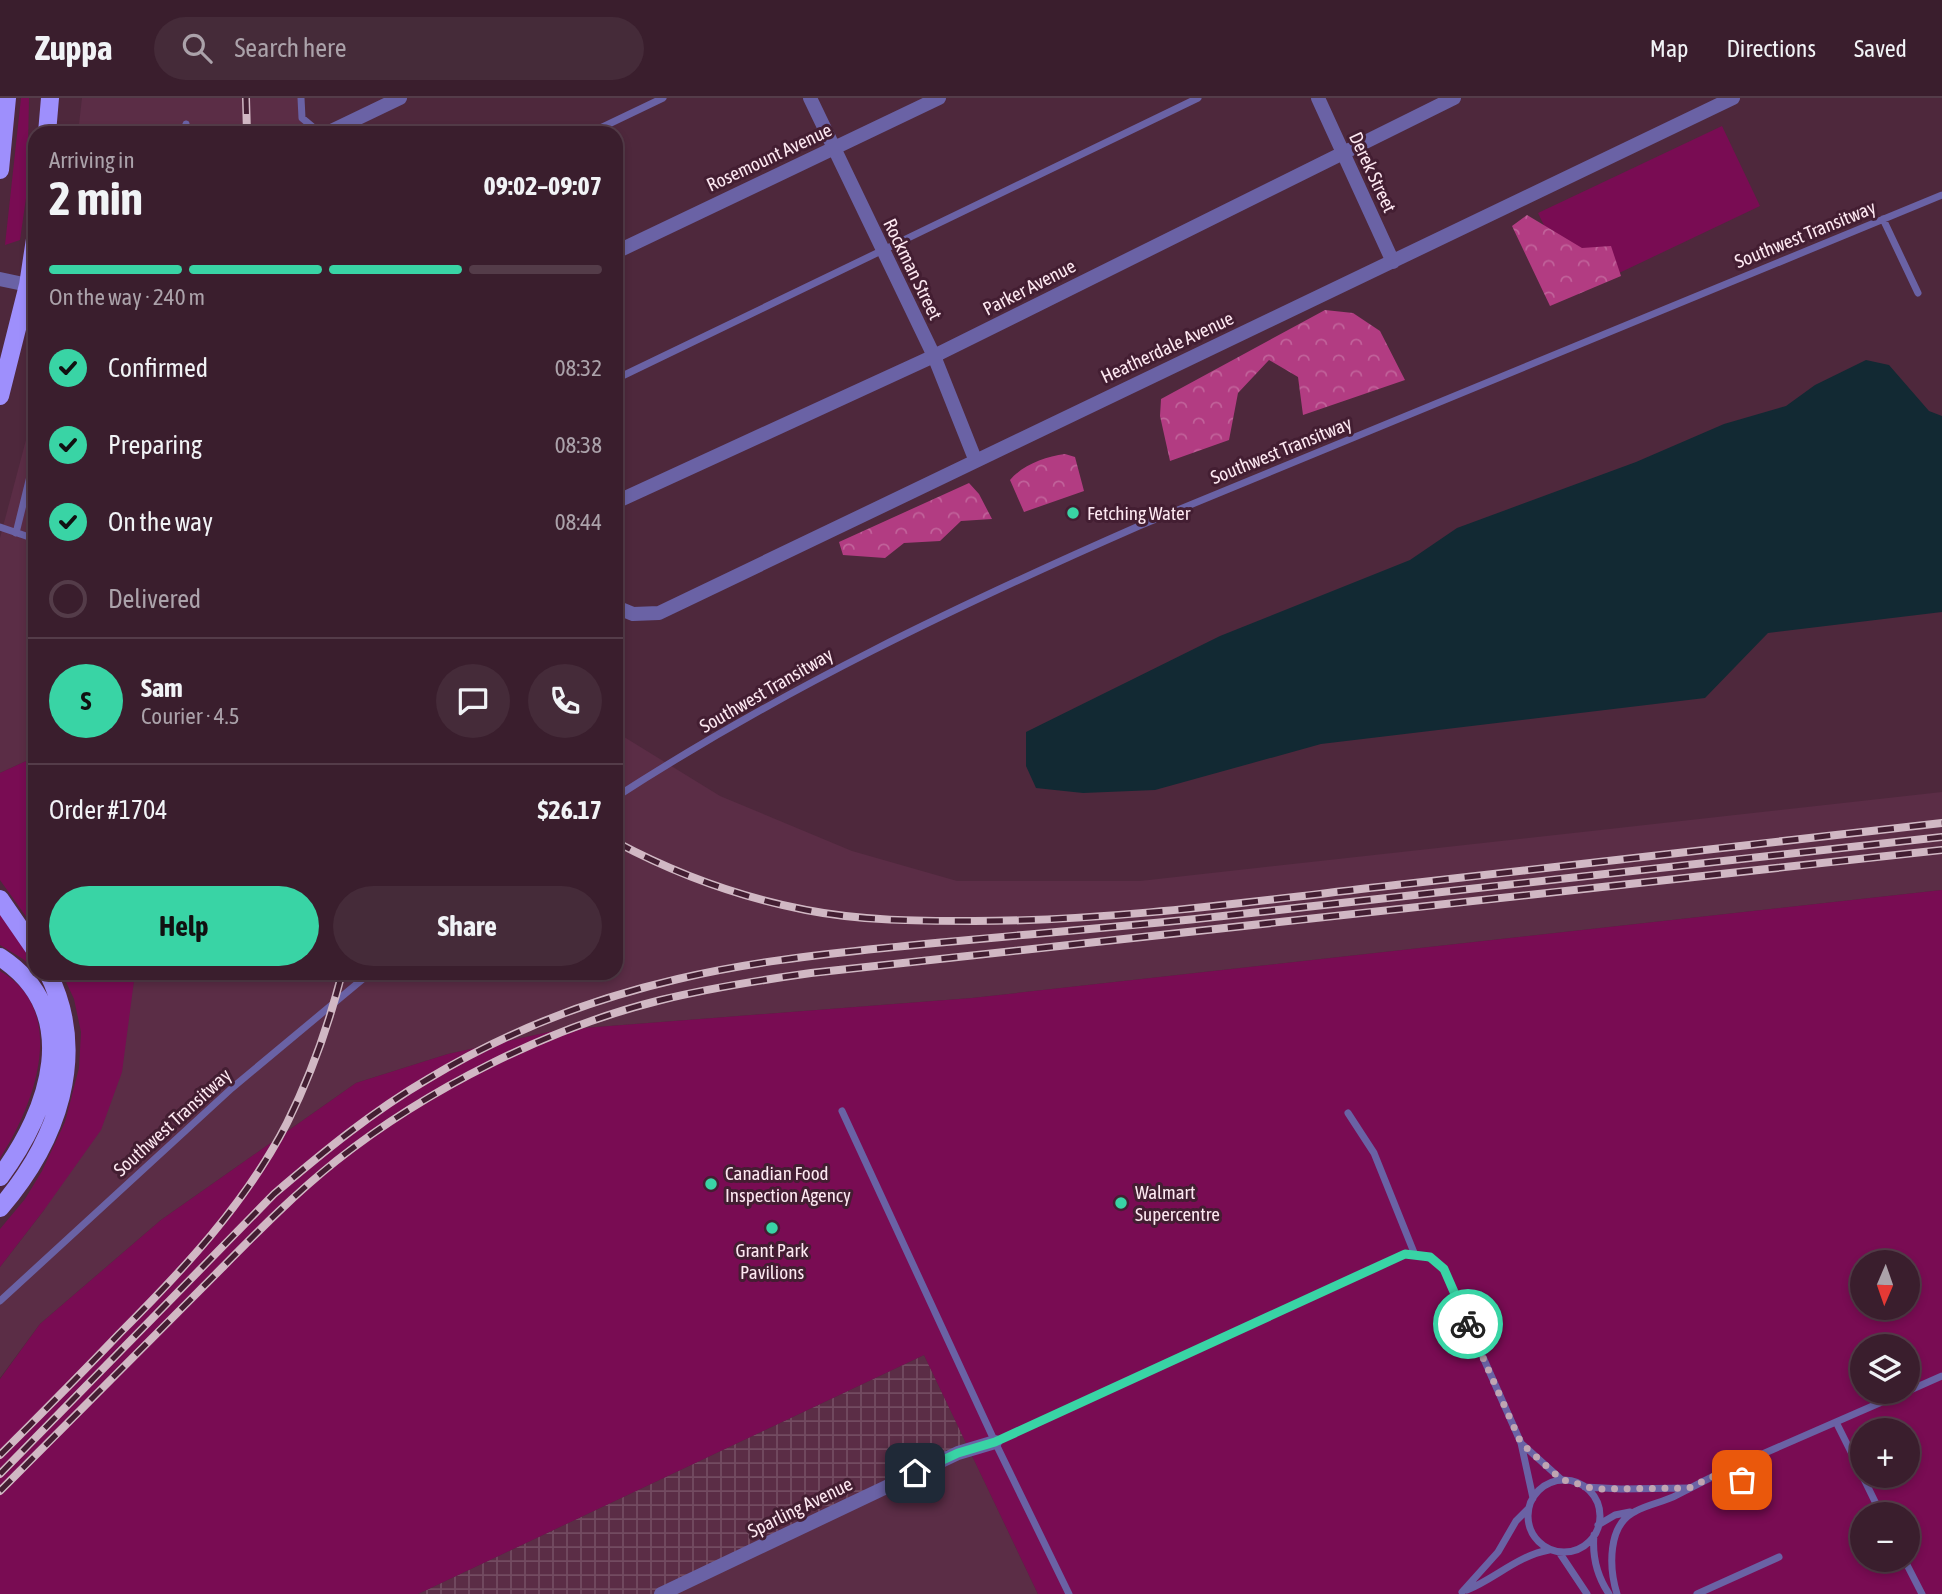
<!DOCTYPE html>
<meta charset="utf-8">
<style>
:root{--surface:#3a1e2d;--page:#452b39;--text:#f1f3f6;--muted:#aba2aa;--line:#543c49;--accent:#39d4a5}
body{margin:0;font-family:"Asap Condensed",sans-serif;background:var(--page);color:var(--text);height:100vh;display:flex;flex-direction:column;font-size:26px;white-space:nowrap}
*{box-sizing:border-box;margin:0}
p{font-size:23px;color:var(--muted)}
.icon{flex:none;width:38px;height:38px;fill:none;stroke:currentColor;stroke-width:2;stroke-linecap:round;stroke-linejoin:round}
.map{position:relative;flex:1;overflow:hidden}
.side{position:absolute;left:28px;top:28px;width:595px;height:854px;display:flex;flex-direction:column;background:var(--surface);border-radius:21px;box-shadow:0 4px 10px #0003,0 0 0 2px var(--line)}
.side>*{flex:none}
.needle{width:46px;rotate:182deg}
.buttons{position:absolute;left:1850px;top:1152px;display:grid;gap:14px}
.buttons a{display:grid;place-items:center;width:70px;height:70px;border-radius:50%;background:var(--surface);box-shadow:0 4px 10px #0003,0 0 0 2px var(--line);font-size:35px}
.pin{position:absolute;display:grid;place-items:center;width:60px;height:60px;color:#fff;margin:-30px;border-radius:14px;box-shadow:0 4px 10px #0006}
.courier{position:absolute;display:grid;place-items:center;width:70px;height:70px;margin:-35px;border:5px solid #39d4a5;border-radius:50%;background:#fff;color:#222;box-shadow:0 2px 9px #0007}
.summary em{font-style:normal;font-weight:700}
.summary div{display:flex;flex-direction:column-reverse}
.summary{display:flex;align-items:center;justify-content:space-between;height:119px;padding:0 21px}
h1{font-size:46px;font-weight:700;line-height:52px}
.bar{display:grid;grid-template-columns:repeat(4,1fr);gap:10px 7px;align-content:center;height:84px;padding:0 21px}
.bar i{height:9px;border-radius:5px;background:var(--line)}
.bar .on{background:var(--accent)}
.bar p{grid-column:span 4}
.line{display:flex;align-items:center;gap:18px;padding:0 21px;border-top:2px solid var(--line)}
.line div{flex:1}
.round{display:grid;place-items:center;flex:none;width:74px;height:74px;border-radius:37px;background:var(--page)}
ol{padding:0 21px;list-style:none}
li{display:flex;align-items:center;gap:21px;height:77px}
li p{margin-inline-start:auto}
li .icon{padding:7px;border-radius:50%;background:var(--accent);color:#111;stroke-width:4}
li:last-child{color:var(--muted)}
li i{width:38px;height:38px;border:4px solid var(--line);border-radius:50%}
.cta{display:flex;gap:14px;margin-top:auto;padding:14px 21px}
.cta a{flex:1;height:80px;border-radius:42px;background:var(--accent);color:#111;font-size:28px;font-weight:700;line-height:80px;text-align:center}
.cta a+a{background:var(--page);color:var(--text)}
header{display:flex;align-items:center;gap:42px;box-sizing:border-box;height:98px;padding:0 35px;background:var(--surface);border-bottom:2px solid var(--line)}
header strong{font-size:33px}
nav{display:flex;gap:38px;margin-inline-start:auto;font-size:24px}
.search{width:490px;height:63px;background:var(--page);display:flex;align-items:center;gap:18px;box-sizing:border-box;padding:0 24px;border-radius:38px;color:var(--muted);font-size:26px}
.map>svg:first-child{display:block}
.built{fill:#5b2d46}
.industrial{fill:url(#industrial-grid)}
.green{fill:#790c53;fill-rule:evenodd}
.forest{fill:url(#forest-crowns)}
.water{fill:#122933}
.lines{fill:none;stroke-linecap:round;stroke-linejoin:round}
.lane{stroke:#6a62a5;stroke-width:7}
.street{stroke:#6a62a5;stroke-width:14}
.primary{stroke:#9e8ffc;stroke-width:18}
.rail-casing{stroke:#d1b8c4;stroke-width:8}
.rail{stroke:#431e32;stroke-width:5;stroke-dasharray:16;stroke-linecap:butt}
.done{stroke:#c0a5b2;stroke-width:7;stroke-dasharray:0 12.6}
.route{stroke:#39d4a5;stroke-width:9}
.poi-dot{fill:#39d4a5;stroke:#431e32;stroke-width:2.5}
.labels{text-anchor:middle;stroke-width:6;stroke-linejoin:round;paint-order:stroke}
.street-label{font-size:19px;fill:#fde8f1;stroke:#431e32}
.poi-label{font-size:19px;fill:#fde8f1;stroke:#431e32;text-anchor:start}
</style>
<header>
<strong>Zuppa</strong>
<div class="search"><svg class="icon" aria-label="search" viewBox="0 0 24 24"><circle cx="10" cy="10" r="6"/><path d="M15 15l6 6"/></svg>Search here</div>
<nav><a>Map</a><a>Directions</a><a>Saved</a></nav>
</header>
<div class="map">
<svg width="1942" height="1496" viewBox="0 0 1942 1496">
<defs>
<pattern id="industrial-grid" width="8" height="8" patternUnits="userSpaceOnUse" patternTransform="scale(1.75)"><rect width="8" height="8" fill="#5b2d46"/><path d="M0 4h8M4 0v8" fill="none" stroke="#734b61"/></pattern>
<pattern id="forest-crowns" width="20" height="18" patternUnits="userSpaceOnUse" patternTransform="scale(1.75)"><rect width="20" height="18" fill="#b23c82"/><path d="M2 6a3 3 0 1 1 6 0M12 15a3 3 0 1 1 6 0" fill="none" stroke="#c1629a"/></pattern>
</defs>
<rect width="100%" height="100%" fill="#4e283c"/>
<!-- built -->
<path class="built" d="M82,0h219l1,20 18,15h-242z
M35,308v351l-35,16v-235z
M616,634l104,64 132,55 105,30h183l802,-89v98l-970,108 -414,32 -110,24 -92,29 -195,137 -121,104 -40,54v-111l44,-57 86,-206 5,-31h481z
M968,1349l70,147h-377z"/>
<!-- industrial -->
<path class="industrial" d="M924,1257l44,92 -307,147h-243z"/>
<!-- green -->
<path class="green" d="M21,0h8l-2,93 -7,49 -15,5z
M1722,28l38,80 -183,87 -39,-80z
M35,659v172l-35,-49v-107z
M1942,792v704h-904l-114,-239 -506,239h-418v-215l40,-55 121,-104 195,-137 92,-29 110,-24 414,-32zM1862,1164h46v45h-46zM1862,1248h46v45h-46zM1862,1332h46v45h-46zM1862,1416h46v45h-46z
M0,815l30,43 5,14 -12,-11 -23,-14z
M0,873c70,40 34,135 0,187z
M62,875h73l-13,99 -21,58 -57,80 -44,57v-38l25,-30 17,-28 23,-49 14,-54 2,-36 -7,-33z"/>
<!-- forest -->
<path class="forest" d="M1527,117l55,33 29,-2 10,30 -71,30 -38,-80z
M1325,212l28,3 27,18 25,49 -102,35 -5,-38 -29,-17 -31,33 -9,47 -59,21 -10,-45 1,-17z
M1065,356l10,3 9,34 -60,21 -14,-32c14,-16 35,-23 55,-26z
M969,385l10,11 13,25 -31,2 -21,20 -36,2 -19,15 -42,-3 -4,-13z"/>
<!-- water -->
<path class="water" d="M1866,262l23,5 40,46 13,5v196l-174,21 -63,65 -384,46 -166,46 -72,3 -47,-5 -10,-22v-34l194,-96 190,-76 47,-32 179,-66 88,-38 62,-18 29,-21z"/>
<g class="lines">
<!-- lane -->
<path class="lane" d="M301,0l1,20 18,15
M184,35l2,-9
M590,35l73,-35
M1883,121l35,74
M616,281l582,-281
M0,429l32,11
M16,435l19,-77
M616,699c165,-107 343,-192 523,-271l803,-331
M842,1013l153,331 74,152
M1348,1015l26,40 41,102
M0,1203l232,-213 138,-115
M1908,1293l34,-15
M1836,1324l26,52
M995,1344l410,-188c19,2 24,1 39,15l77,174 12,55
M1522,1346l40,36
M1735,1368l172,-75
M1862,1377l19,39
M1528 1418a36 36 0 1 1 72 0a36 36 0 1 1-72 0Z
M1585,1389l36,2 67,-1
M1598,1427l17,-10 15,-3
M1594,1437c-2,22 3,41 15,59
M1559,1454l28,42
M1904,1461l18,35
M1467,1492c29,-12 50,-34 82,-40
M1462,1494l36,-40 18,-31 12,-12
M1617,1496c-8,-26 -10,-70 19,-83 13,-7 28,-9 41,-16 19,-10 38,-20 58,-29l13,28
M1697,1496l82,-37"/>
<!-- street -->
<path class="street" d="M810,0l124,258 41,103
M1318,0l75,164
M327,35l73,-35
M616,154l323,-154
M0,181l28,6
M616,404l318,-146 520,-258
M616,509l17,7 26,-1 1074,-515
M661,1496l297,-141 37,-11"/>
<!-- primary -->
<path class="primary" d="M47,35l3,-35
M0,72l7,-72
M0,298l28,-111 7,-46
M0,801l35,51
M0,859c84,55 50,153 0,220
M0,1110c57,-66 89,-153 48,-235"/>
<!-- rail casing -->
<g class="rail-casing">
<path id="rail" d="M246,0l1,35
M616,744c60,32 123,55 190,68 56,11 112,11 168,11 144,0 288,-21 431,-37 179,-20 358,-41 537,-61
M0,1357c40,-40 80,-80 119,-121 64,-64 127,-131 168,-211 24,-48 42,-99 55,-150
M0,1376l274,-280c49,-42 99,-83 154,-115 76,-46 163,-80 250,-100 67,-16 137,-24 206,-31 107,-11 215,-19 321,-30 246,-27 491,-54 737,-81
M0,1393c66,-66 132,-133 198,-199 45,-45 88,-91 138,-131 91,-72 212,-133 325,-161 49,-12 100,-20 150,-27l1131,-123"/>
</g>
<!-- rail -->
<use href="#rail" class="rail"/>
</g>
<g class="lines">
<!-- done -->
<path class="done" d="M1468,1226l53,119 41,37 12,2 11,5 18,2 86,-1 46,-22 7,14"/>
<!-- route -->
<path class="route" d="M915,1375l43,-20 37,-11 410,-188 25,3 14,12 24,55"/>
</g>
<!-- markers -->
<g class="poi-dot">
<circle cx="1073" cy="415" r="7"/>
<circle cx="711" cy="1086" r="7"/>
<circle cx="1121" cy="1105" r="7"/>
<circle cx="772" cy="1130" r="7"/>
</g>
<g class="labels">
<!-- street labels -->
<g class="street-label">
<text transform="translate(769 59) rotate(-25)" y="7">Rosemount Avenue</text>
<text transform="translate(1373 74) rotate(65)" y="7">Derek Street</text>
<text transform="translate(1805 136) rotate(-22)" y="7">Southwest Transitway</text>
<text transform="translate(913 171) rotate(64)" y="7">Rockman Street</text>
<text transform="translate(1029 189) rotate(-27)" y="7">Parker Avenue</text>
<text transform="translate(1167 249) rotate(-25)" y="7">Heatherdale Avenue</text>
<text transform="translate(1281 352) rotate(-22)" y="7">Southwest Transitway</text>
<text transform="translate(766 592) rotate(-30)" y="7">Southwest Transitway</text>
<text transform="translate(172 1024) rotate(-42)" y="7">Southwest Transitway</text>
<text transform="translate(800 1409) rotate(-26)" y="7">Sparling Avenue</text>
</g>
<!-- poi labels -->
<g class="poi-label">
<text x="1087" y="422">Fetching Water</text>
<text x="725" y="1082">Canadian Food<tspan x="725" dy="22">Inspection Agency</tspan></text>
<text x="1135" y="1101">Walmart<tspan x="1135" dy="22">Supercentre</tspan></text>
<text x="772" y="1159" text-anchor="middle">Grant Park<tspan x="772" dy="22">Pavilions</tspan></text>
</g>
</g>
</svg>
<div class="buttons">
<a><svg class="needle" viewBox="-14 -14 28 28"><path d="M0-13l5 13h-10z" fill="#e53935"/><path d="M0 13l5-13h-10z" fill="#aba2aa"/></svg></a>
<a><svg class="icon" aria-label="layers" viewBox="0 0 24 24"><path d="M12 4l9 5-9 5-9-5zM3 14l9 5 9-5"/></svg></a>
<a>+</a>
<a>−</a>
</div>
<div class="pin" style="left:1742px;top:1382px;background:#ea580c"><svg class="icon" aria-label="bag" viewBox="0 0 24 24"><path d="M5 8h14l-1 12H6zM9 8a3 3 0 0 1 6 0"/></svg></div>
<div class="pin" style="left:915px;top:1375px;background:#1f2937"><svg class="icon" aria-label="home" viewBox="0 0 24 24"><path d="M3 11l9-7 9 7M6 9v11h12V9"/></svg></div>
<div class="courier" style="left:1468px;top:1226px"><svg class="icon" aria-label="bike" viewBox="0 0 24 24"><circle cx="6" cy="16" r="4"/><circle cx="18" cy="16" r="4"/><path d="M6 16l4-8h5l3 8M10 8l3 8H6M13 5h3"/></svg></div>
<section class="side">
<div class="summary"><div><h1>2 min</h1><p>Arriving in</p></div><em>09:02–09:07</em></div>
<div class="bar"><i class="on"></i><i class="on"></i><i class="on"></i><i></i><p>On the way · 240 m</p></div>
<ol>
<li><svg class="icon" aria-label="check" viewBox="0 0 24 24"><path d="M5 12l5 5 9-10"/></svg>Confirmed<p>08:32</p></li>
<li><svg class="icon" aria-label="check" viewBox="0 0 24 24"><path d="M5 12l5 5 9-10"/></svg>Preparing<p>08:38</p></li>
<li><svg class="icon" aria-label="check" viewBox="0 0 24 24"><path d="M5 12l5 5 9-10"/></svg>On the way<p>08:44</p></li>
<li><i></i>Delivered</li>
</ol>
<div class="line" style="height:126px"><b class="round" style="background:var(--accent);color:#111">S</b><div><b>Sam</b><p>Courier · 4.5</p></div><a class="round"><svg class="icon" aria-label="chat" viewBox="0 0 24 24"><path d="M4 5h16v11H9l-5 4z"/></svg></a><a class="round"><svg class="icon" aria-label="phone" viewBox="0 0 24 24"><path d="M5 4h4l2 5-3 2q2 4 5 5l2-3 5 2v4C11 20 4 13 5 4z"/></svg></a></div>
<div class="line" style="height:91px"><div>Order #1704</div><b>$26.17</b></div>
<div class="cta"><a>Help</a><a>Share</a></div>
</section>
</div>
